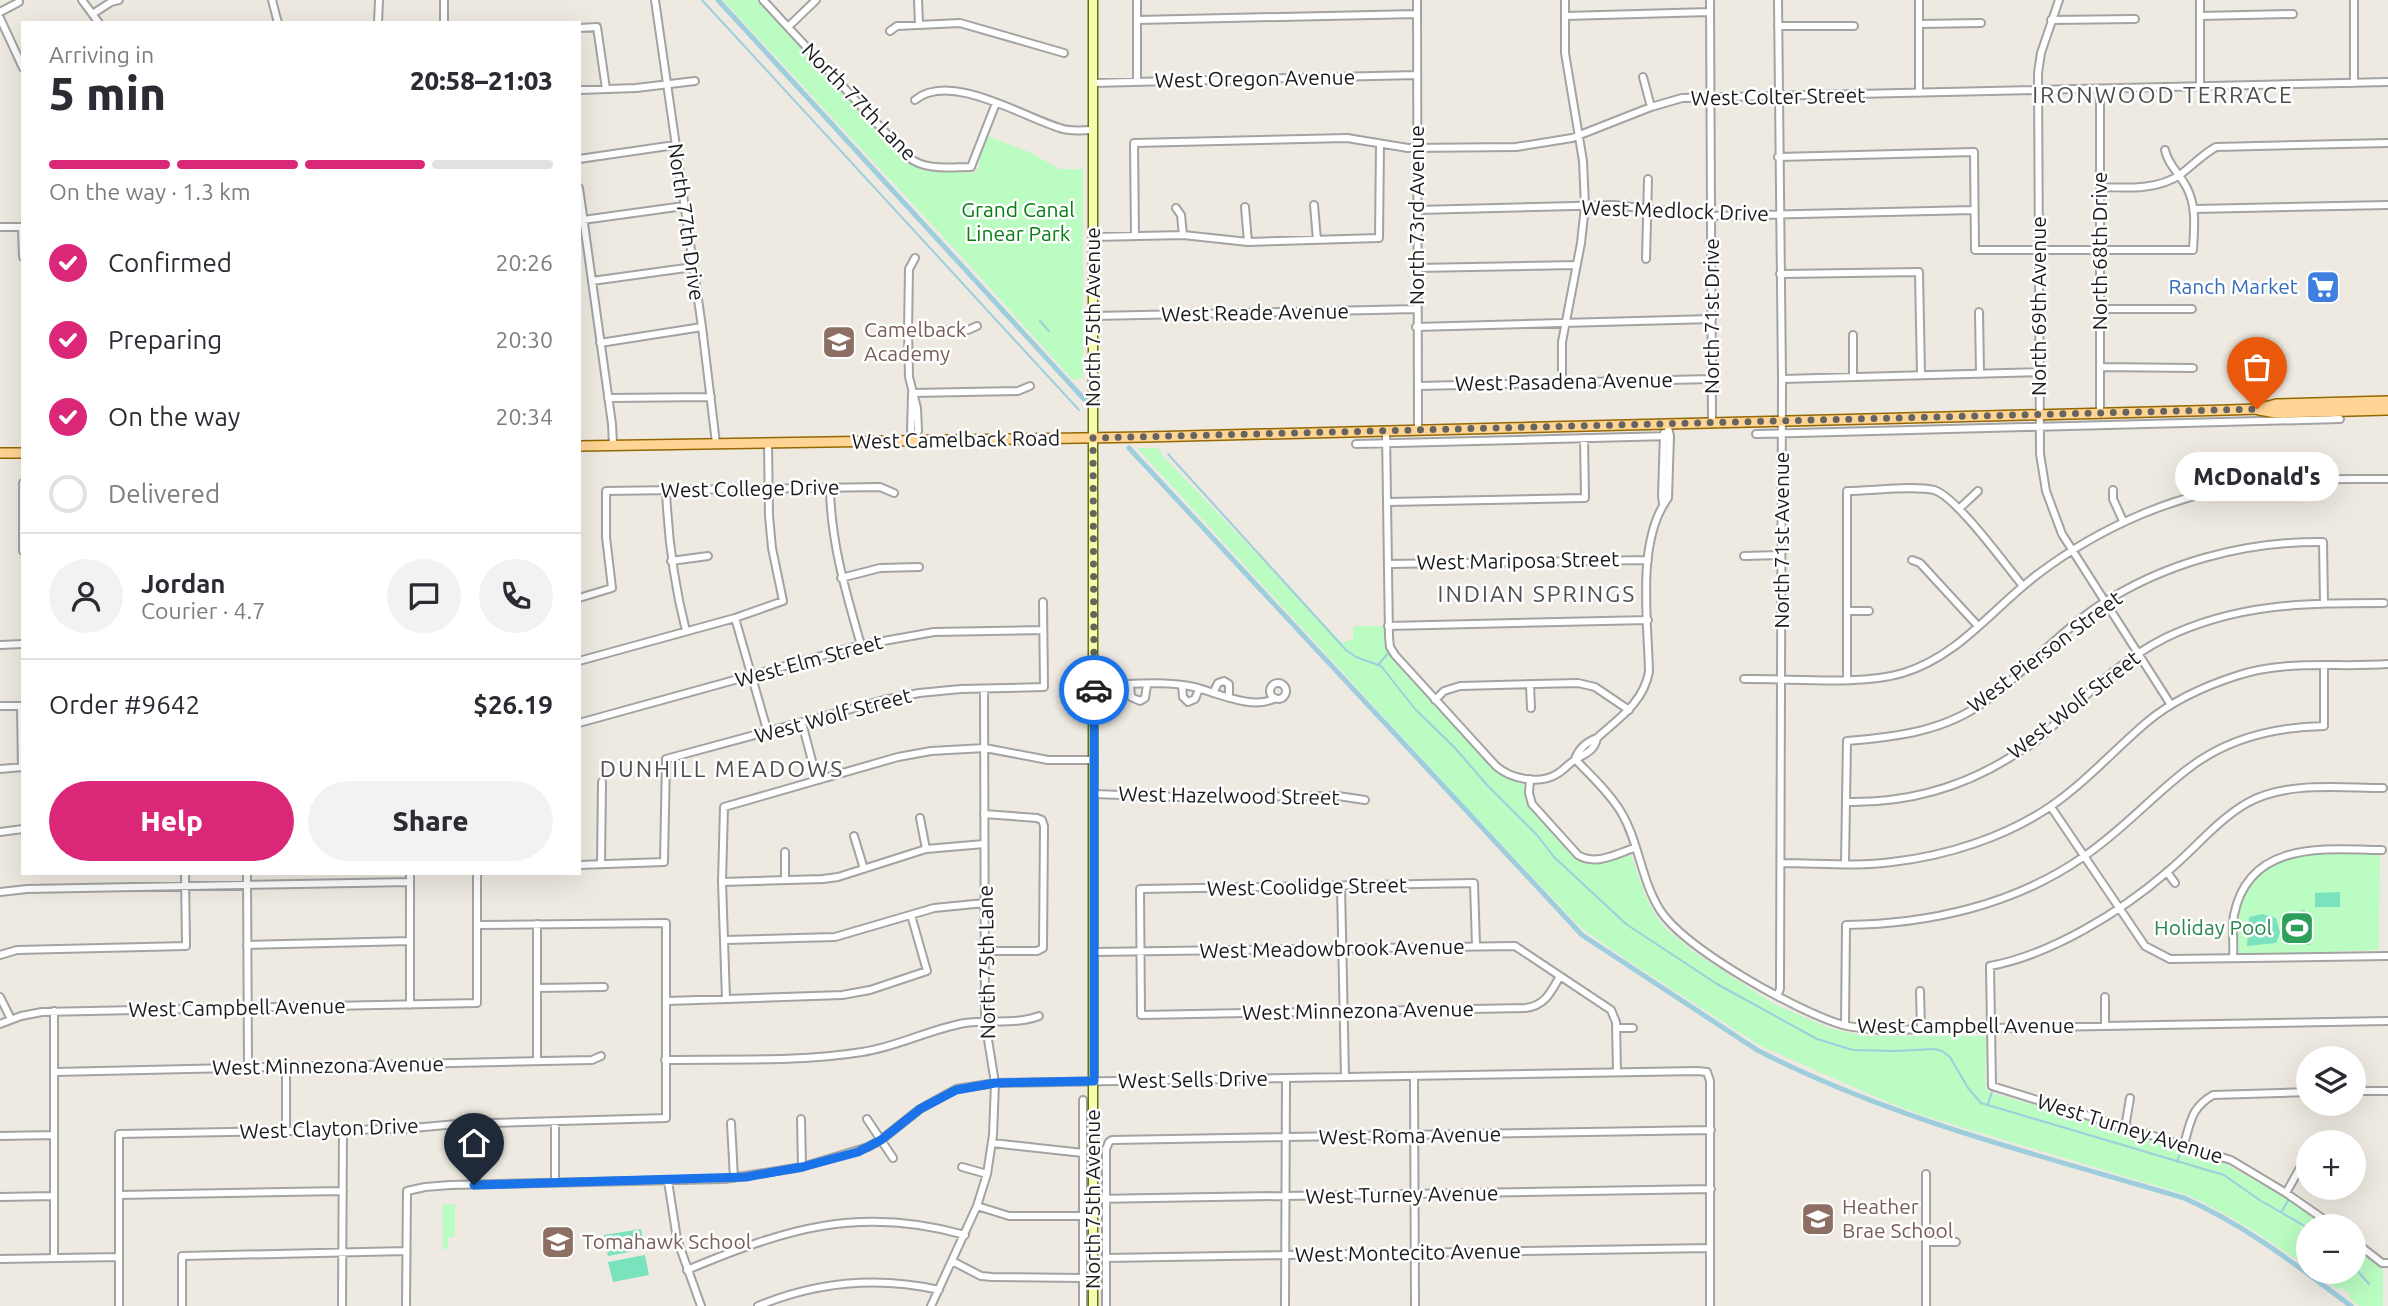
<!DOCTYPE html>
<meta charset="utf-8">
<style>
:root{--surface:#fff;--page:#f2f2f3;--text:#2b2b33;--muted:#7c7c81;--line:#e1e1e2;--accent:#db2777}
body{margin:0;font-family:Ubuntu,sans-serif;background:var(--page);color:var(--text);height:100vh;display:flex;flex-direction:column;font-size:26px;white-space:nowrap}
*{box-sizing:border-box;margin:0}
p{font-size:23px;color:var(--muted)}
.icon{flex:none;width:38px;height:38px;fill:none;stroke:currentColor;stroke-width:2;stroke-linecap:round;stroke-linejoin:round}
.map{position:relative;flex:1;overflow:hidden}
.panel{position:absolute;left:21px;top:21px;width:560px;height:854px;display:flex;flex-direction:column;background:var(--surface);border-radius:0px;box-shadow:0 7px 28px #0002}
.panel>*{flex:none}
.fabs{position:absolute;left:2296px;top:1046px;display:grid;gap:14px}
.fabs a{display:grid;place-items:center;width:70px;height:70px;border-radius:50%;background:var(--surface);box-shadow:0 7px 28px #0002;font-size:35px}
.pin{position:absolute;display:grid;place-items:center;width:60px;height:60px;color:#fff;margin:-72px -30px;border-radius:50% 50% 50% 0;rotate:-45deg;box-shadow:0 0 7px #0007}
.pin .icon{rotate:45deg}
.courier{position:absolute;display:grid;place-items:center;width:70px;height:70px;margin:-35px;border:5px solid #1a73e8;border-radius:50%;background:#fff;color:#222;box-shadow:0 2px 9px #0007}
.bubble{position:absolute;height:49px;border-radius:24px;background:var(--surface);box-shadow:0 7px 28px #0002;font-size:23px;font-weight:800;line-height:49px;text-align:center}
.head em{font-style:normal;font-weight:800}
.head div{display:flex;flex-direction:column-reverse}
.head{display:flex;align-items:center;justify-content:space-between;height:119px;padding:0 28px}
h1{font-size:46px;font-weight:800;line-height:52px}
.bar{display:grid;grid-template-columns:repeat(4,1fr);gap:10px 7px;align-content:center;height:84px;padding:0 28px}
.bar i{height:9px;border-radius:5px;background:var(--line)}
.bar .on{background:var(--accent)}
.bar p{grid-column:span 4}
.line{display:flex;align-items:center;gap:18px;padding:0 28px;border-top:2px solid var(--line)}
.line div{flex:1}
.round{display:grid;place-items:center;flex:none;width:74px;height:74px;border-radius:37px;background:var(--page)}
ol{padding:0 28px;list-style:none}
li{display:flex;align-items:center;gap:21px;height:77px}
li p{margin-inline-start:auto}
li .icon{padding:7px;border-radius:50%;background:var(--accent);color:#fff;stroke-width:4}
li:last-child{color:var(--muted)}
li i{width:38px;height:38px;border:4px solid var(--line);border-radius:50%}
.action{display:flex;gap:14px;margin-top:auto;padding:14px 28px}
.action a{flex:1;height:80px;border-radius:42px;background:var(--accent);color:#fff;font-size:28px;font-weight:800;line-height:80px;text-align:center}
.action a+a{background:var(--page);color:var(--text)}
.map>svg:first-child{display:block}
.park{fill:#bafcc2}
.pitch{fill:#7ae2bd}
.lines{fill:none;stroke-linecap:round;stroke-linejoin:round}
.stream{stroke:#9ecede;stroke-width:2}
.canal{stroke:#9ecede;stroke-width:5}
.street-casing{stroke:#a3a3a3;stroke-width:10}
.secondary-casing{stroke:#657600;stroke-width:11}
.primary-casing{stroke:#946800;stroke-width:12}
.street{stroke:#fff;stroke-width:6}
.secondary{stroke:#f6fcb1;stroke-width:8}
.primary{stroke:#ffd595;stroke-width:9}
.done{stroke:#666461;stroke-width:7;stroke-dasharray:0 12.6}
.route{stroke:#1a73e8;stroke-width:9}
.labels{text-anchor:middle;stroke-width:5;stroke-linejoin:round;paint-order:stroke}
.street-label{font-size:21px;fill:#1c1c1c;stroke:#fff}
.park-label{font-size:21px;fill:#067e14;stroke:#fff}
.shop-label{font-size:21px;fill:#366cbe;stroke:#fff;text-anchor:end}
.education-label{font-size:21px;fill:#785e54;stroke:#fff;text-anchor:start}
.leisure-label{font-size:21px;fill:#27864d;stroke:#fff;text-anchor:end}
.neighbourhood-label{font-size:23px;letter-spacing:2px;fill:#4f4f4f;stroke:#fff}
</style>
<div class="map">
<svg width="2388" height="1306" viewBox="0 0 2388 1306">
<rect width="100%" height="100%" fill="#eeeae1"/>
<!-- park -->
<path class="park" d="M723,0h34l146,159 18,11 52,3 6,-5 1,-13 8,-19 41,16 31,17h23v209l-10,2 -123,-136z
M1137,448h21l6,9 178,186 11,-4v-13h31l1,18 6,14 100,108 14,11 19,8 3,18 4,7c14,14 42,53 62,54 13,1 25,-8 38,-9l14,40 9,18 11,15 29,24 80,52 55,24 35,8h121c3,15 -3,45 3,56l63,17 171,53 71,40 30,21 4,4h-19v41c-38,-28 -76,-52 -118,-72l-262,-79 -38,-14 -131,-58 -129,-83 -49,-34 -110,-116z
M2313,853h63l4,3 -1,94 -137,5 -4,-2c-7,-38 10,-82 48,-95 9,-3 19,-3 27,-5z
M455,1204v33h-7v12h-5l-1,-44z
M2354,1248l29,21v37h-24l-10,-8 2,-3 -10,-7 -4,1 -23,-17h40z"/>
<!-- pitch -->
<path class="pitch" d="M2340,892v15h-25v-14z
M2301,910h4v7h6l-1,28h-17l-1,-13h-8v-8l13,-3z
M2262,914l14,4 4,15 -4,10 -29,3 2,-29z
M641,1229l4,20 -37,7 -4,-21z
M645,1255l4,20 -36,7 -5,-20z"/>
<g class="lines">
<!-- stream -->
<path class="stream" d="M702,0l377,410
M1040,321l9,10
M1168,454l178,196 10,7 25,9 34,43 40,39 32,37 50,50 17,22 72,67 91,60 100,55 36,11 42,1 39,-2 8,2 8,6 18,31 13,15 243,72 34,24 50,29
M1378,665l12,-14
M1988,1104l4,-12
M2177,1162l5,-14
M2282,1211l7,-12
M2354,1267l15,17"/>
<!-- canal -->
<path class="canal" d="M718,0l366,399
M1129,448l453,487 175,115c134,69 282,105 427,148 63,28 112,67 167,108"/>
<!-- street casing -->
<g class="street-casing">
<path id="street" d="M82,0l17,23
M272,0l6,23
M655,0l47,327 14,116
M763,0l145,157c18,14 41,10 63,10l25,-64
M918,0l1,24
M1417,0l1,430
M1710,0l2,423
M1919,0v93
M2059,0l-18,53 -3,20 2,381 6,37 16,43 109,171
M2354,0v83
M0,12l19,-10
M94,13l17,-11 8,-2
M1565,16l145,-4
M2200,16l93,-2
M0,18l23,50
M1137,20l280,-6
M2051,20l84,-1
M378,23l1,-23
M444,23v-23
M1919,24l62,-1
M1778,26h76
M788,27l28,-27
M579,28l18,-1 9,62
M890,31l7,-5 63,-3 104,30
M1643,77l8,30
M1137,82v-82
M1093,83l323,-8
M2200,87v-87
M2100,89v324
M579,90l57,-2 59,-7
M915,100c35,-29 108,17 145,28 10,4 22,2 33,2
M1778,157l196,-5 1,98h218c1,-22 4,-42 -6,-62 -7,-14 -19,-23 -22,-38
M579,159l96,-14
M2101,187c26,1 58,3 80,-13 12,-9 22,-20 35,-27l172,-4
M579,188l33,236 1,21
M1314,205l3,35
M1245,207l3,35
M1176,208l5,7 2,20
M2194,209l194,-4
M1417,210l197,-5 97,11 263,-6
M583,220l101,-14
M0,227h22l1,30
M1135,236l-1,-93 213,-5 61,10 108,-1 56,-9 79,-31 31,-9 706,-16
M1094,237l89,-2 65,7 131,-4 1,-94
M1646,259l2,-80
M1417,268l159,-3
M1780,274l139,-2 2,103
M592,281l101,-14
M2101,309h91
M1979,312l1,62
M1094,316l323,-7
M1416,327l296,-8
M908,331l60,-1 9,-4
M1853,335v42
M600,343l102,-16
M2100,367l93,1
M1782,379l257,-7
M1562,382v-40l19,-99 4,-37 -2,-45 -18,-108v-53
M1418,386l293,-7
M912,393l106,-2 12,-5
M912,394l-1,38 3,9
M608,398l103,-1
M1386,431l3,206 1,10 5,8 101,111c15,13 43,19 61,8 7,-4 11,-10 18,-14 10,-7 19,-8 22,-22
M1756,434l584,-15
M914,441l4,-10 -1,-23 -8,-31 -1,-46 1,-62 6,-11
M1356,444l314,-8
M23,483v68
M830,489c1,54 16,104 31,156
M666,490c2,48 8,94 20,141
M2113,490v9l10,22
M1388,502l197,-4 -1,-60
M1663,504l-1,-8 2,-63
M1959,509l19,-18
M1744,556l37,-1
M1912,560l8,3 58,63
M671,561l37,-5
M1388,564l260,-4
M841,578l39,-10 39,-1
M579,598l33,-10 -6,-51v-46l274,-4 14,6
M1848,611h21
M735,618l33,115
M1388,626l260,-6
M0,645l23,-1
M579,661l156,-43 48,-17 -11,-53 -3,-32 -1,-73
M1744,679c46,-1 116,7 159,-6 56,-17 90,-65 135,-99 65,-49 142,-82 223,-91 42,-5 85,-4 127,-4
M1847,679v-188c23,0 67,-6 87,-1 22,6 72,76 89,96
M1270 691a8 8 0 1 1 16 0a8 8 0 1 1-16 0Z
M1094,685c32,0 69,-5 100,2 21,5 60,24 81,11
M1130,685l1,12 9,4 5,-3 2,-13
M1182,685l1,12 5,5 7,-3 4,-10
M1530,685l1,23
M1213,693l5,-10 6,-2 5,3v14
M1435,700l9,-9 16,-5 118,-3 17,4 34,23
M0,706h23
M21,706l1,61
M579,723l282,-78 73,-13 109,-2
M802,723l15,57
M1575,759c16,17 34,33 46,53 18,30 20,68 39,98 25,39 138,102 183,115 12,3 25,4 37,5l508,-9
M1575,759c4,-11 11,-17 22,-21 22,-20 46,-35 52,-66 -1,-51 -13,-131 19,-174l2,-62 -3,-12
M0,769l23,-2
M1530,779l-1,14 3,11 46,51c18,11 38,-1 56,-7
M1094,794l83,3 161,-1 27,4
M1847,802c58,1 112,-13 162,-44 9,-6 19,-11 27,-17 42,-37 79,-78 129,-103 72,-35 141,-35 219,-35
M2051,807l94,139 25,13 218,-3
M984,814l53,4 5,2 2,6 -1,122 -6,3h-52
M920,818l6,31
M0,832l23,-3
M854,836l10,33
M785,852v28
M1781,863c37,0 75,4 111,-1 54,-6 114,-25 159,-56 35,-24 63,-56 96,-84 25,-21 58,-36 89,-46 50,-17 100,-8 152,-12
M1845,863l2,-122c50,-4 99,-10 140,-41 39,-29 70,-66 110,-93 66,-44 147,-66 226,-65l1,61
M601,864l1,-82
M579,865l85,-3 2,-103 218,-59 35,-7 42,-4 83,-2 -1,-85
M2167,872l8,11
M247,873l1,194
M722,882l101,-3 15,-2 88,-28 58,-5
M1341,887l4,190
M0,892l27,-3 383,-7
M726,940l109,-3 99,-29 51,-5
M247,945l163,-4
M1476,946l-2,-63 -334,6 1,126 384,-7c20,-2 26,-16 35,-32
M1094,952l421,-6 96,64 5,12 1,50
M0,955l17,-5 169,-4 -1,-73
M2233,958c1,-14 -1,-29 1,-43 15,-75 91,-66 148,-65
M537,988l67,-1
M1920,991l1,38
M1777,996l3,-7 2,-610 -4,-379
M0,997l11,22
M2105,997v29
M726,999l-4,-117 2,-75 174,-50 33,-6 54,-3 63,12h46
M667,1001l175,-6 28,-5 57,-19 -16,-56
M410,1005v-132
M54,1011v247
M0,1024l21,-8 21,-4 435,-9v-130
M1845,1025l1,-100c83,-1 168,-20 237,-68 39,-26 69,-61 106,-89 39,-30 86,-41 135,-42v-61
M1617,1028h16
M665,1060c63,-1 135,2 197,-8 35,-5 68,-23 103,-29 24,-4 51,2 74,-7
M537,1061v-137
M286,1067v63
M54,1072l538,-12 9,-4
M1414,1076l1,230
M2354,1091h34
M801,1119l1,48
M867,1119l26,39
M555,1122v61
M731,1123l3,55
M2125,1128l5,-30
M0,1136l54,-1
M992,1143l91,10
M2184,1144c7,-23 7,-36 29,-49l95,-3
M962,1167l25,7
M668,1181l9,58 24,67
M2286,1193l19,-34 3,-1
M119,1195l224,-4
M0,1197l54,-1
M1093,1199l618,-10
M977,1206l32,10h84
M2335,1227l-49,-34 -55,-33 -239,-74 -2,-120c60,-11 131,-54 177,-94 27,-22 49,-51 80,-69 39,-22 93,-15 136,-15
M2354,1241l28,22h6
M1926,1242h30
M1106,1258l604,-10
M0,1259l119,-2
M952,1261l29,15 11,1 91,1
M687,1270c98,-41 172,-65 278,-35
M119,1306v-172l283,-5 55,-5 209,-6v-195l-189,2
M182,1306v-50l224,-5
M342,1306l1,-177
M406,1306l1,-115 18,-4 25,-2 275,-6 77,-12 66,-20 13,-7 39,-31 36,-20 39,-6 702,-12 10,1 3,9v225
M758,1306c58,-24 119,-30 181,-16
M931,1306l46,-100 10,-32 6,-39 2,-52 -10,-62 -1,-332
M1083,1306v-206
M1106,1306v-157l3,-7 3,-2 599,-10
M1285,1306l1,-228
M1926,1306v-132"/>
</g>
<!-- secondary casing -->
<g class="secondary-casing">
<path id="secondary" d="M1093,0v1306"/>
</g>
<!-- primary casing -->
<g class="primary-casing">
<path id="primary" d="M2259,410l17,3 112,-3
M579,446l567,-9 1083,-27 28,-1 19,-5 112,-3
M0,453h23"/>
</g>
<!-- street -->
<use href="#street" class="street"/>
<!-- secondary -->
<use href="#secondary" class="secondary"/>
<!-- primary -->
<use href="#primary" class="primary"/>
</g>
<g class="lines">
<!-- done -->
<path class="done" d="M1094,690l-1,-252 1164,-29"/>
<!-- route -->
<path class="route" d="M474,1185l272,-8 56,-10 56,-15 23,-12 39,-31 36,-19 39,-7 99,-2v-391"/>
</g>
<!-- icons -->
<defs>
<g id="supermarket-square" transform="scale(1.75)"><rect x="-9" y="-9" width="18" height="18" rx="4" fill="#3f7fe0" stroke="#fff"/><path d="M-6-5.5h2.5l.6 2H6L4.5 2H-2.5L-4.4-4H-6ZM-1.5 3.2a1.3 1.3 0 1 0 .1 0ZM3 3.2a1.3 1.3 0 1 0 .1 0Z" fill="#fff"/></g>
<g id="school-square" transform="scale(1.75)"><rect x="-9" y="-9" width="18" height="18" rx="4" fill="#8d6e63" stroke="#fff"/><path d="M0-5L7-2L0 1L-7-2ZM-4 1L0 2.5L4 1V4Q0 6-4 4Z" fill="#fff"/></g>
<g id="stadium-square" transform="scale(1.75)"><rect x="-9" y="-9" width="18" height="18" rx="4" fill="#2e9e5b" stroke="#fff"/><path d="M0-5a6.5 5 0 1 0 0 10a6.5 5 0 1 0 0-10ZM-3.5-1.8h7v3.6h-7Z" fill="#fff"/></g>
</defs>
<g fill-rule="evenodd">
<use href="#supermarket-square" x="2323" y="287"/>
<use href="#school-square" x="839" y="342"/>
<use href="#stadium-square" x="2297" y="928"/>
<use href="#school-square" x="1818" y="1219"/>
<use href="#school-square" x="558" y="1242"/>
</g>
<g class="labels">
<!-- street labels -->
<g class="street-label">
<text transform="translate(1255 79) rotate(-1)" y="7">West Oregon Avenue</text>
<text transform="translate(1778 97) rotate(-1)" y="7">West Colter Street</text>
<text transform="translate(859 102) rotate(46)" y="7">North 77th Lane</text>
<text transform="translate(1675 211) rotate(2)" y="7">West Medlock Drive</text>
<text transform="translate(1417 215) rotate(-90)" y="7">North 73rd Avenue</text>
<text transform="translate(686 222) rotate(82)" y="7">North 77th Drive</text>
<text transform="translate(2100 251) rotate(-90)" y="7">North 68th Drive</text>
<text transform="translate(2039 306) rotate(-90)" y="7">North 69th Avenue</text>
<text transform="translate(1255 313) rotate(-1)" y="7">West Reade Avenue</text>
<text transform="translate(1712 316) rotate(-90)" y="7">North 71st Drive</text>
<text transform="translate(1093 317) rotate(-90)" y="7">North 75th Avenue</text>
<text transform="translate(1564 382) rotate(-1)" y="7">West Pasadena Avenue</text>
<text transform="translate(956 440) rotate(-1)" y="7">West Camelback Road</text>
<text transform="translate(750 489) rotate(-1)" y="7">West College Drive</text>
<text transform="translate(1782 540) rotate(-90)" y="7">North 71st Avenue</text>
<text transform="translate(1518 561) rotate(-1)" y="7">West Mariposa Street</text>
<text transform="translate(2045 652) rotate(-37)" y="7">West Pierson Street</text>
<text transform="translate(809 661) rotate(-15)" y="7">West Elm Street</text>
<text transform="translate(2074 705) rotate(-38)" y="7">West Wolf Street</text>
<text transform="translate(833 716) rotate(-15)" y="7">West Wolf Street</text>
<text transform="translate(1229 796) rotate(1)" y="7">West Hazelwood Street</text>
<text transform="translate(1307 887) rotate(-1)" y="7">West Coolidge Street</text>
<text transform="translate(1332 949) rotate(-1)" y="7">West Meadowbrook Avenue</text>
<text transform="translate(987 962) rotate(-91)" y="7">North 75th Lane</text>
<text transform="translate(237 1008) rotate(-1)" y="7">West Campbell Avenue</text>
<text transform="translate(1358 1011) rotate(-1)" y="7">West Minnezona Avenue</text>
<text x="1966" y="1033">West Campbell Avenue</text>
<text transform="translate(328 1066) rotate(-1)" y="7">West Minnezona Avenue</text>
<text transform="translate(1193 1080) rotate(-1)" y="7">West Sells Drive</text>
<text transform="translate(329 1129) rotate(-2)" y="7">West Clayton Drive</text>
<text transform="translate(2130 1129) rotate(17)" y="7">West Turney Avenue</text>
<text transform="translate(1410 1136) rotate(-1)" y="7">West Roma Avenue</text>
<text transform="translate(1402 1195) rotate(-1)" y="7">West Turney Avenue</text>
<text transform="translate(1093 1199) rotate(-90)" y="7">North 75th Avenue</text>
<text transform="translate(1408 1253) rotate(-1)" y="7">West Montecito Avenue</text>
</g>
<!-- park labels -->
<g class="park-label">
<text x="1018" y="217">Grand Canal<tspan x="1018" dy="24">Linear Park</tspan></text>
</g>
<!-- shop labels -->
<g class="shop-label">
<text x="2298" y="294">Ranch Market</text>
</g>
<!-- education labels -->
<g class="education-label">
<text x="864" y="337">Camelback<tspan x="864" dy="24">Academy</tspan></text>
<text x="1842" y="1214">Heather<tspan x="1842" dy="24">Brae School</tspan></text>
<text x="582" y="1249">Tomahawk School</text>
</g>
<!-- leisure labels -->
<g class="leisure-label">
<text x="2272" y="935">Holiday Pool</text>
</g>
<!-- neighbourhood labels -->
<g class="neighbourhood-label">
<text x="2163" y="103">IRONWOOD TERRACE</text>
<text x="1537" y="602">INDIAN SPRINGS</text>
<text x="722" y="777">DUNHILL MEADOWS</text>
</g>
</g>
</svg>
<div class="fabs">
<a><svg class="icon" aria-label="layers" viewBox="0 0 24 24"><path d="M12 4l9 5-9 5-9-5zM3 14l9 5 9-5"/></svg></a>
<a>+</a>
<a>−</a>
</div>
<div class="pin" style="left:2257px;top:409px;background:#ea580c"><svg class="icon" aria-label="bag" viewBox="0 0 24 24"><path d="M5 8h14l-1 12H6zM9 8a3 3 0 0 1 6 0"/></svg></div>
<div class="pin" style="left:474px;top:1185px;background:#1f2937"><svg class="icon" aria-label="home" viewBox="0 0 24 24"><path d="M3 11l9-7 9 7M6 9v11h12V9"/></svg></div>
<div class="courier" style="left:1094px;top:690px"><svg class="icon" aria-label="car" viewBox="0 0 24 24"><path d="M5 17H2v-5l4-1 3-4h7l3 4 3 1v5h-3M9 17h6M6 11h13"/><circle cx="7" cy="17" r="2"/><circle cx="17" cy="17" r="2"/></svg></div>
<div class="bubble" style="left:2175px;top:452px;width:164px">McDonald's</div>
<section class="panel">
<div class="head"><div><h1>5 min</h1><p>Arriving in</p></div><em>20:58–21:03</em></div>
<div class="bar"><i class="on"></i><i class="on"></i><i class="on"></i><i></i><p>On the way · 1.3 km</p></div>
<ol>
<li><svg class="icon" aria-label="check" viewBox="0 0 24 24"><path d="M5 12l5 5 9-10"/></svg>Confirmed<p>20:26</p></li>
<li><svg class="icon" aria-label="check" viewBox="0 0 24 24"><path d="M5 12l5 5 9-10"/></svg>Preparing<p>20:30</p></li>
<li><svg class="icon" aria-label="check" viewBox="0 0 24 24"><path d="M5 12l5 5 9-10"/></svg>On the way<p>20:34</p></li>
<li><i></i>Delivered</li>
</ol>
<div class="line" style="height:126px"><a class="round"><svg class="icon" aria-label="person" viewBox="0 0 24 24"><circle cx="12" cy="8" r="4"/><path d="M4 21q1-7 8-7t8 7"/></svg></a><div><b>Jordan</b><p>Courier · 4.7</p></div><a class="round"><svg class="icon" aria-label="chat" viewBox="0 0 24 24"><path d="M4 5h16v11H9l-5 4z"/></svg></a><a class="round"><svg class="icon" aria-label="phone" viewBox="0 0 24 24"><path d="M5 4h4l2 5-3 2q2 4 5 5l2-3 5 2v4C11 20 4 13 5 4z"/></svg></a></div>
<div class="line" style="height:91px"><div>Order #9642</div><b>$26.19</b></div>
<div class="action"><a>Help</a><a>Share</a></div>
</section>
</div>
